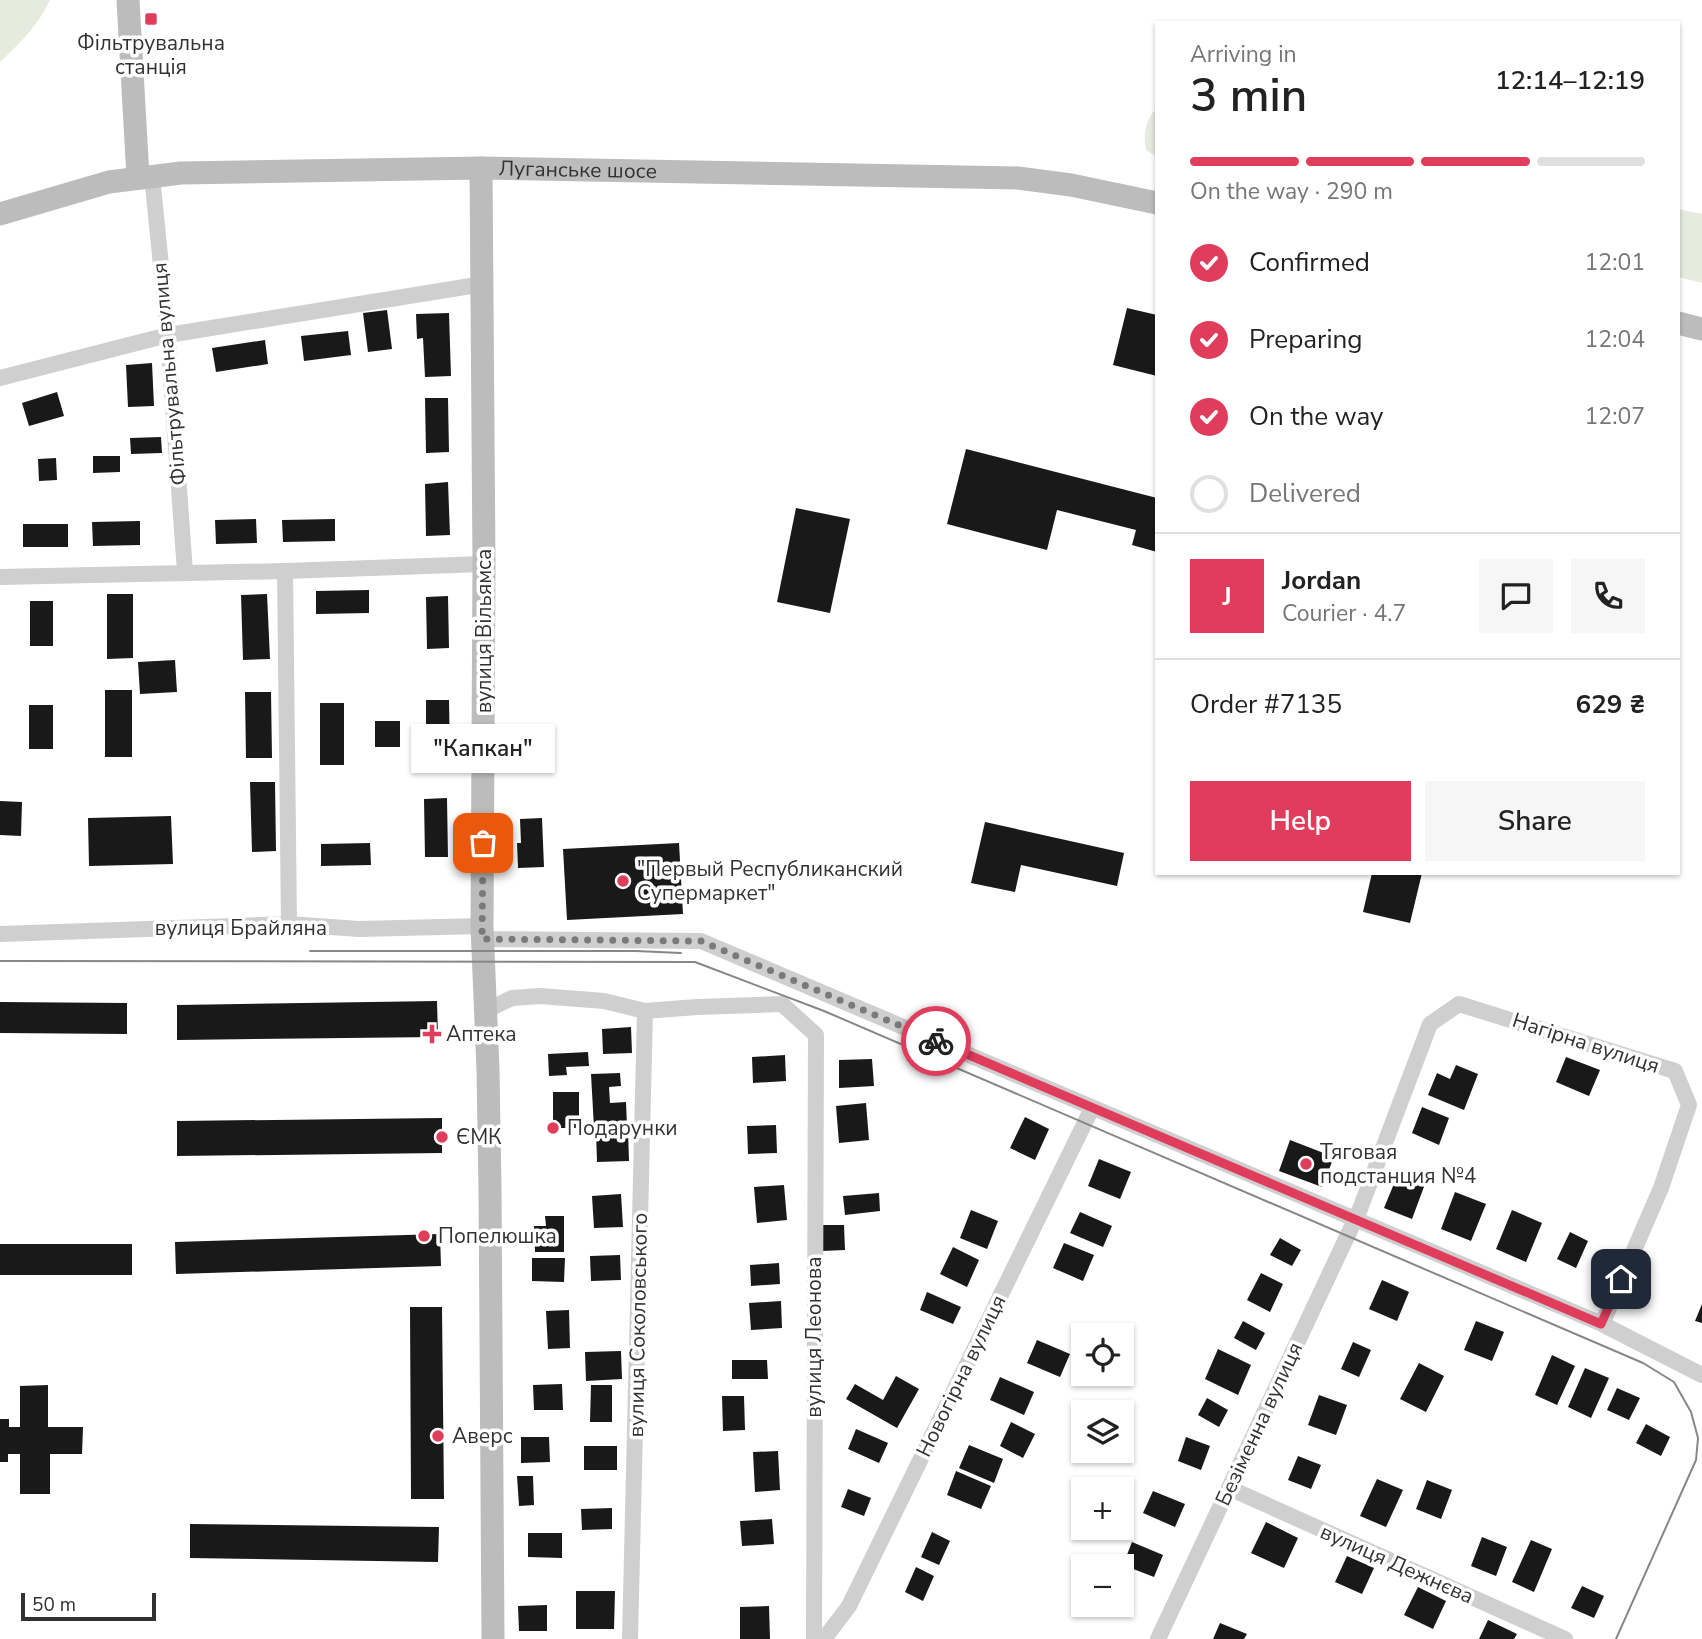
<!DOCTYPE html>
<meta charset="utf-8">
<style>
:root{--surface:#fff;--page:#f6f6f6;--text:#222;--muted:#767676;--line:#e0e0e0;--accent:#e03d5d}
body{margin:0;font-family:"Nunito Sans",sans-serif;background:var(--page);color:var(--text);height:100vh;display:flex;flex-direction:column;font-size:26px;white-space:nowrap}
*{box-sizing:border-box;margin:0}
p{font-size:23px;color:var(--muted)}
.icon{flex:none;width:38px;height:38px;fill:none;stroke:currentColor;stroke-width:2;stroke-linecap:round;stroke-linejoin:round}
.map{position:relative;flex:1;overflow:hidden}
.sheet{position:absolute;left:1155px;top:21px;width:525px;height:854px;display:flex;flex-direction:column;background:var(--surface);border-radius:0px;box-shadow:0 2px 5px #0004}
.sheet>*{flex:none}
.controls{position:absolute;left:1071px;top:1323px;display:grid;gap:14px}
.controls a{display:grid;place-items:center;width:63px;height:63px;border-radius:0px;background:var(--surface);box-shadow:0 2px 5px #0004;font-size:35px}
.scale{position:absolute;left:21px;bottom:18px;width:135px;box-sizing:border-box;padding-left:7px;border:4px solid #323232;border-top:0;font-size:19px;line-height:24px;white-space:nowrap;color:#323232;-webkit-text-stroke:5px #fff;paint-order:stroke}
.pin{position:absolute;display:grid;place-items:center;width:60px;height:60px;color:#fff;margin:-30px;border-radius:14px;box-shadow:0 4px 10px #0006}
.courier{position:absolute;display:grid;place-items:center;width:70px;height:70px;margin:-35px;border:5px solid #e03d5d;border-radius:50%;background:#fff;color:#222;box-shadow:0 2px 9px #0007}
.bubble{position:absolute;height:49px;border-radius:0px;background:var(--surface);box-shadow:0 2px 5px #0004;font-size:23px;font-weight:600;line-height:49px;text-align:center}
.summary em{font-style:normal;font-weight:600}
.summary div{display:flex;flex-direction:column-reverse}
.summary{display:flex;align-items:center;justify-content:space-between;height:119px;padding:0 35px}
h1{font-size:46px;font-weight:600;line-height:52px}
.bar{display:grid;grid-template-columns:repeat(4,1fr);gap:10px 7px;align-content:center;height:84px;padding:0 35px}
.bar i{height:9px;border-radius:5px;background:var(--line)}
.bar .active{background:var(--accent)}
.bar p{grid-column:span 4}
.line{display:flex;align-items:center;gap:18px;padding:0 35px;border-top:2px solid var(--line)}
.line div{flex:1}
.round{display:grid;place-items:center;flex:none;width:74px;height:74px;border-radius:0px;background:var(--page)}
ol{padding:0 35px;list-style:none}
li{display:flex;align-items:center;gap:21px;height:77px}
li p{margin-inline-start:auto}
li .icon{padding:7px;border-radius:50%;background:var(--accent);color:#fff;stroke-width:4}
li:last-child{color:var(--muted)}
li i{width:38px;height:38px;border:4px solid var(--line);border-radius:50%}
.primary-button{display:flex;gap:14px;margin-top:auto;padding:14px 35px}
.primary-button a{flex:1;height:80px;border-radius:0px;background:var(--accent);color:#fff;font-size:28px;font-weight:600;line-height:80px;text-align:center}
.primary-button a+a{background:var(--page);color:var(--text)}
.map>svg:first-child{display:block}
.green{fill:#e6ebde}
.building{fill:#191919}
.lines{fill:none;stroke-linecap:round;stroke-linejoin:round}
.street{stroke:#cfcfcf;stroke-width:16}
.secondary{stroke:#bcbcbc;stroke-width:23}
.tram{stroke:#878787;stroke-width:2}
.done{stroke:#7a7a7a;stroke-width:7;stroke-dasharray:0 12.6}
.route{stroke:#e03d5d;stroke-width:9}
.poi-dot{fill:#e03d5d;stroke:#fff;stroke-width:2.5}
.labels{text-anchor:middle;stroke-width:7;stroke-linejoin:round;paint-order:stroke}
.poi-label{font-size:21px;fill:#323232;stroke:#fff;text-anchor:start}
.street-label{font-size:21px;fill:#323232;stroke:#fff}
</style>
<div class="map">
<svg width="1702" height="1639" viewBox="0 0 1702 1639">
<rect width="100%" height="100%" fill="#fff"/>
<!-- green -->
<path class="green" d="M0,0h50c-12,26 -30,43 -50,62z
M1157,110v47l-11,-7c-3,-15 -1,-25 7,-38z
M1678,209l24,5v69l-24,-6z"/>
<!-- building -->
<path class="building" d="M1127,308l30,7v61l-44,-11z
M387,310l5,39 -24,3 -5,-39z
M449,313l2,63 -26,1 -2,-39 -6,1 -1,-25z
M348,331l3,24 -47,6 -3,-25z
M265,340l3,24 -52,8 -4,-24z
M152,363l2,43 -26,1 -2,-42z
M57,392l7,24 -35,10 -7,-23z
M425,398h23l1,54 -23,1z
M161,437l1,16 -31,1 -1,-16z
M966,449l191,49v54l-25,-7 4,-15 -79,-20 -10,40 -100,-26z
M93,456h27v16l-27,1z
M56,458l1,22 -18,1 -1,-22z
M448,482l2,53 -24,1 -1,-52z
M796,508l54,11 -20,94 -53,-11z
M256,519l1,24 -41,1 -1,-24z
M335,519v22l-52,1 -1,-22z
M140,521v24l-47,1 -1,-24z
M23,524h45v23h-45z
M369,590v23l-53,1v-23z
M107,594h26v64l-26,1z
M267,594l3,65 -27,1 -2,-65z
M448,596l1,52 -22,1 -1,-52z
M30,601h23v45h-23z
M175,660l2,32 -37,2 -2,-32z
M105,690h27v67h-27z
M245,692h26l1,66h-26z
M426,700h23l1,59h-24z
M320,703h24v62h-24z
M29,705h24v44h-24z
M375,721h25v26h-25z
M250,782h25l1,69 -24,1z
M447,798l1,59h-23l-1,-58z
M0,801l22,1 -1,34 -21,-1z
M171,816l2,48 -84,2 -1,-48z
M542,818l2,49 -26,1 -1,-25h4l-1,-24z
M985,822l139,31 -7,33 -96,-21 -6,27 -44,-9z
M370,843l1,22 -50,1v-22z
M679,843l4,71 -116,6 -4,-71z
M1372,873h50l-12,50 -47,-11z
M437,1001l1,36 -261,3v-35z
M0,1002l127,1v31l-127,-1z
M631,1027l1,26 -29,1 -1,-25z
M588,1052l1,14 -23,1 1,8 -18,1 -1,-22z
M785,1055l1,26 -33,2 -1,-26z
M1566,1057l34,13 -11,26 -33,-14z
M872,1059l2,27 -35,2v-28z
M1456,1065l22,9 -14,36 -36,-15 9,-22 13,6z
M620,1073l1,13 -12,1 1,16 16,-1 1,24 -33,2 -3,-54z
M553,1092h26v36h-26z
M866,1103l3,37 -30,3 -3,-37z
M1422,1107l27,11 -10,27 -27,-12z
M1025,1117l24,12 -14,31 -25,-12z
M442,1118v35l-265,3v-35z
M776,1125l1,28 -29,1 -1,-28z
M628,1130l1,31 -32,1 -1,-30z
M1290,1140l44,17 -12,30 -43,-16z
M1099,1159l32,13 -11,27 -32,-13z
M1398,1174l27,10 -13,35 -28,-11z
M784,1185l3,35 -30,3 -3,-36z
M1455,1192l31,12 -15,37 -30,-12z
M879,1193l1,18 -35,4 -2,-19z
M621,1194l2,33 -29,1 -2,-32z
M971,1210l27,11 -11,28 -27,-11z
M1512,1210l30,13 -16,39 -30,-13z
M1080,1212l32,14 -9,21 -33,-14z
M545,1216h19v36h-29l-1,-26h12z
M821,1225h23l1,25 -23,1z
M1570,1232l18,9 -12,27 -19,-9z
M440,1234l1,32 -265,8 -1,-32z
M1280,1238l21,12 -9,16 -22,-11z
M1064,1243l30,12 -11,26 -30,-13z
M0,1244h132v31h-132z
M953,1247l26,13 -12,27 -27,-13z
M620,1255l1,25 -30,1 -1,-25z
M532,1258h33l-1,24 -32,-1z
M779,1263l1,21 -29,2 -1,-21z
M1261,1273l22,11 -13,28 -23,-12z
M1382,1280l27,12 -12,29 -28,-12z
M927,1292l34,15 -8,17 -33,-14z
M781,1301l1,27 -31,2 -2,-27z
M1702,1304v19l-7,-2z
M410,1307h32l2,192h-33z
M569,1310l1,38 -22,1 -2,-38z
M1243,1321l22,12 -9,17 -22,-12z
M1476,1321l28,11 -12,29 -28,-11z
M1037,1340l33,14 -10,23 -33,-14z
M1353,1342l18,8 -12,27 -18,-8z
M1218,1349l33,16 -13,30 -33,-16z
M621,1351l1,28 -36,2 -1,-29z
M1552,1355l23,11 -18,39 -22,-10z
M732,1360h35l1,19h-36z
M1419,1363l25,13 -18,36 -26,-13z
M1585,1368l24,10 -18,40 -23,-11z
M896,1376l23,13 -22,39 -51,-29 9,-15 28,16z
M1000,1377l34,15 -10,23 -34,-15z
M562,1384l1,26h-29l-1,-25z
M48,1385v42h35l-1,27h-32v40h-30v-40h-12v8h-8v-43h9v8h11v-41z
M591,1385h21v37h-22z
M1617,1388l23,10 -11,22 -22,-10z
M1319,1395l28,10 -11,30 -28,-10z
M722,1396h22l1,34 -22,1z
M1207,1398l21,12 -9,17 -21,-12z
M1011,1422l24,12 -12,24 -23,-12z
M1646,1424l24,13 -9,19 -25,-13z
M856,1429l32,14 -9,20 -31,-14z
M521,1437h28l1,25 -29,1z
M1186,1437l24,9 -9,24 -23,-9z
M969,1445l34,14 -9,24 -35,-15z
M584,1446h33v24h-33z
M778,1451l2,39 -25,2 -2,-40z
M1298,1456l23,9 -10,24 -23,-9z
M956,1471l35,15 -10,23 -34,-14z
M517,1476h16l1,29 -15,1z
M1377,1479l26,11 -17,37 -26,-11z
M1427,1480l25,10 -11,29 -25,-10z
M848,1489l23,9 -7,18 -23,-9z
M1153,1491l32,13 -10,23 -32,-14z
M612,1508v21l-30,1 -1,-21z
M772,1519l2,25 -32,2 -2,-25z
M1266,1522l32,16 -14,30 -33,-15z
M190,1524l249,3 -1,35 -248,-4z
M932,1532l18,9 -11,24 -18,-8z
M528,1533h34v25l-34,-1z
M1482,1537l25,10 -11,29 -25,-10z
M1531,1540l21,9 -18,43 -22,-10z
M1132,1542l31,13 -9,22 -31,-12z
M1347,1556l27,12 -12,26 -27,-12z
M916,1567l18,9 -11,25 -18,-9z
M1582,1586l22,10 -10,22 -23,-10z
M1418,1587l28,14 -13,28 -29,-14z
M576,1591h39l-1,38h-38z
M547,1605v26h-28l-1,-25z
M769,1606l1,33h-30v-32z
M1488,1620l29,14 -3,5h-35z
M1220,1623l27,11 -3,5h-31z"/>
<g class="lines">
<!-- street -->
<path class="street" d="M152,176l16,159 17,237
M0,378l168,-43 315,-51
M285,571l4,353
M0,577l285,-6 199,-7
M0,934l289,-10 70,5 123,-3
M483,939l218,2 901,383 100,51
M485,1011l27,-13 28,-2 64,5 41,10 52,-4 85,-3 34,31 -2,604
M1229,1488l336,151
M630,1639l15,-628
M824,1639l25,-33 243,-498
M1158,1639l202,-430 70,-185 29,-20 216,67 14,34 -28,83 -59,136"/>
<!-- secondary -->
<g class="secondary">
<path d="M128,0l10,177"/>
<path d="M481,168l3,396 -2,362 6,144 2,119 3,450"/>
<path id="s1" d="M0,214l109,-32 72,-9 300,-5 537,10 53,7 86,18"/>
<path d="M1678,323l24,6"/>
</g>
<!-- tram -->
<path class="tram" d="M310,951h326l45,2
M0,961l695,1 129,49 819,352 31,19 17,30 7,26 -2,22 -80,179"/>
</g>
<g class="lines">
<!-- done -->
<path class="done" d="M483,843l-1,96 219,2 235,100"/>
<!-- route -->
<path class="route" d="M936,1041l665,283 20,-45"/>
</g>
<!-- markers -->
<g class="poi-dot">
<rect x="144" y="12" width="14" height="14" rx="3.5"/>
<circle cx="623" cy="881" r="7"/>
<path d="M428.5 1023.5h7v7h7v7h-7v7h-7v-7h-7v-7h7z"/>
<circle cx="553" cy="1128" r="7"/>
<circle cx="442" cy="1137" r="7"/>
<circle cx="1306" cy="1164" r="7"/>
<circle cx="424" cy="1236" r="7"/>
<circle cx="438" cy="1436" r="7"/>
</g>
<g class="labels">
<!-- poi labels -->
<g class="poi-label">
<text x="151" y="50" text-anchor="middle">Фільтрувальна<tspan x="151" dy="24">станція</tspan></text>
<text x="637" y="876">"Первый Республиканский<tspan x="637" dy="24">Супермаркет"</tspan></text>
<text x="446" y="1041">Аптека</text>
<text x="567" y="1135">Подарунки</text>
<text x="456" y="1144">ЄМК</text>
<text x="1320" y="1159">Тяговая<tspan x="1320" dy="24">подстанция №4</tspan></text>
<text x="438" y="1243">Попелюшка</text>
<text x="452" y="1443">Аверс</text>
</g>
<!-- street labels -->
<g class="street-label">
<text dy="7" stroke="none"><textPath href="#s1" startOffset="583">Луганське шосе</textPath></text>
<text transform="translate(169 374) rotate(-95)" y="7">Фільтрувальна вулиця</text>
<text transform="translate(484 631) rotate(-90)" y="7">вулиця Вільямса</text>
<text x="241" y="935">вулиця Брайляна</text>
<text transform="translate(1586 1043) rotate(18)" y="7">Нагірна вулиця</text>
<text transform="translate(638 1325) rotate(-89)" y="7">вулиця Соколовського</text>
<text transform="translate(814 1337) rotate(-90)" y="7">вулиця Леонова</text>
<text transform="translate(961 1376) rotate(-64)" y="7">Новогірна вулиця</text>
<text transform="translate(1259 1424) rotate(-65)" y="7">Безіменна вулиця</text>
<text transform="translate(1397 1564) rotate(24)" y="7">вулиця Дежнєва</text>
</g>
</g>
</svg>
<div class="controls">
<a><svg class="icon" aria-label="locate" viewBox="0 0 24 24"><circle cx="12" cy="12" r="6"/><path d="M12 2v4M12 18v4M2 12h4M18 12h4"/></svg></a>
<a><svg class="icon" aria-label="layers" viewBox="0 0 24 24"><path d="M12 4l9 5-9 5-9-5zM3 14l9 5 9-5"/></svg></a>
<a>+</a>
<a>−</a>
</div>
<div class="scale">50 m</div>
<div class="pin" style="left:483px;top:843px;background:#ea580c"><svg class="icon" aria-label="bag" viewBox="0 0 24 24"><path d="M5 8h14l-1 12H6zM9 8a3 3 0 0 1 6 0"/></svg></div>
<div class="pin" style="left:1621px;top:1279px;background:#1f2937"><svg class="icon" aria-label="home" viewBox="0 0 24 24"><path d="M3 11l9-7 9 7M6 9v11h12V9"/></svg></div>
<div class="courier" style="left:936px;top:1041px"><svg class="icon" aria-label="bike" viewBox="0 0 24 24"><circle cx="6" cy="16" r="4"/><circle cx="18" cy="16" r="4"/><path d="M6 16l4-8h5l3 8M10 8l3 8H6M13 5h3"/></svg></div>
<div class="bubble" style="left:411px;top:724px;width:144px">&quot;Капкан&quot;</div>
<section class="sheet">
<div class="summary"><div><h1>3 min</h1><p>Arriving in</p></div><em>12:14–12:19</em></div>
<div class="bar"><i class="active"></i><i class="active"></i><i class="active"></i><i></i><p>On the way · 290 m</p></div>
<ol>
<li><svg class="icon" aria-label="check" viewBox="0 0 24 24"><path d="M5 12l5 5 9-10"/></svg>Confirmed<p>12:01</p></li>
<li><svg class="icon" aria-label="check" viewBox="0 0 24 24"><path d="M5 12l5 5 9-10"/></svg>Preparing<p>12:04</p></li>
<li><svg class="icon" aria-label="check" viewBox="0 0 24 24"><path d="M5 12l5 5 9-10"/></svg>On the way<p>12:07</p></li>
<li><i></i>Delivered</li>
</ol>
<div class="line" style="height:126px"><b class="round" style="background:var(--accent);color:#fff">J</b><div><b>Jordan</b><p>Courier · 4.7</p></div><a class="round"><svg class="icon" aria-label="chat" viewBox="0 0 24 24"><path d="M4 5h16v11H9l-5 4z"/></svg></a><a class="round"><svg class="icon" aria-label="phone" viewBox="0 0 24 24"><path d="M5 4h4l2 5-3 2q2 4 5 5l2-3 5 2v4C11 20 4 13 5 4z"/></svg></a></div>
<div class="line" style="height:91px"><div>Order #7135</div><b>629 ₴</b></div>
<div class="primary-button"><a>Help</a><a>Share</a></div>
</section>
</div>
